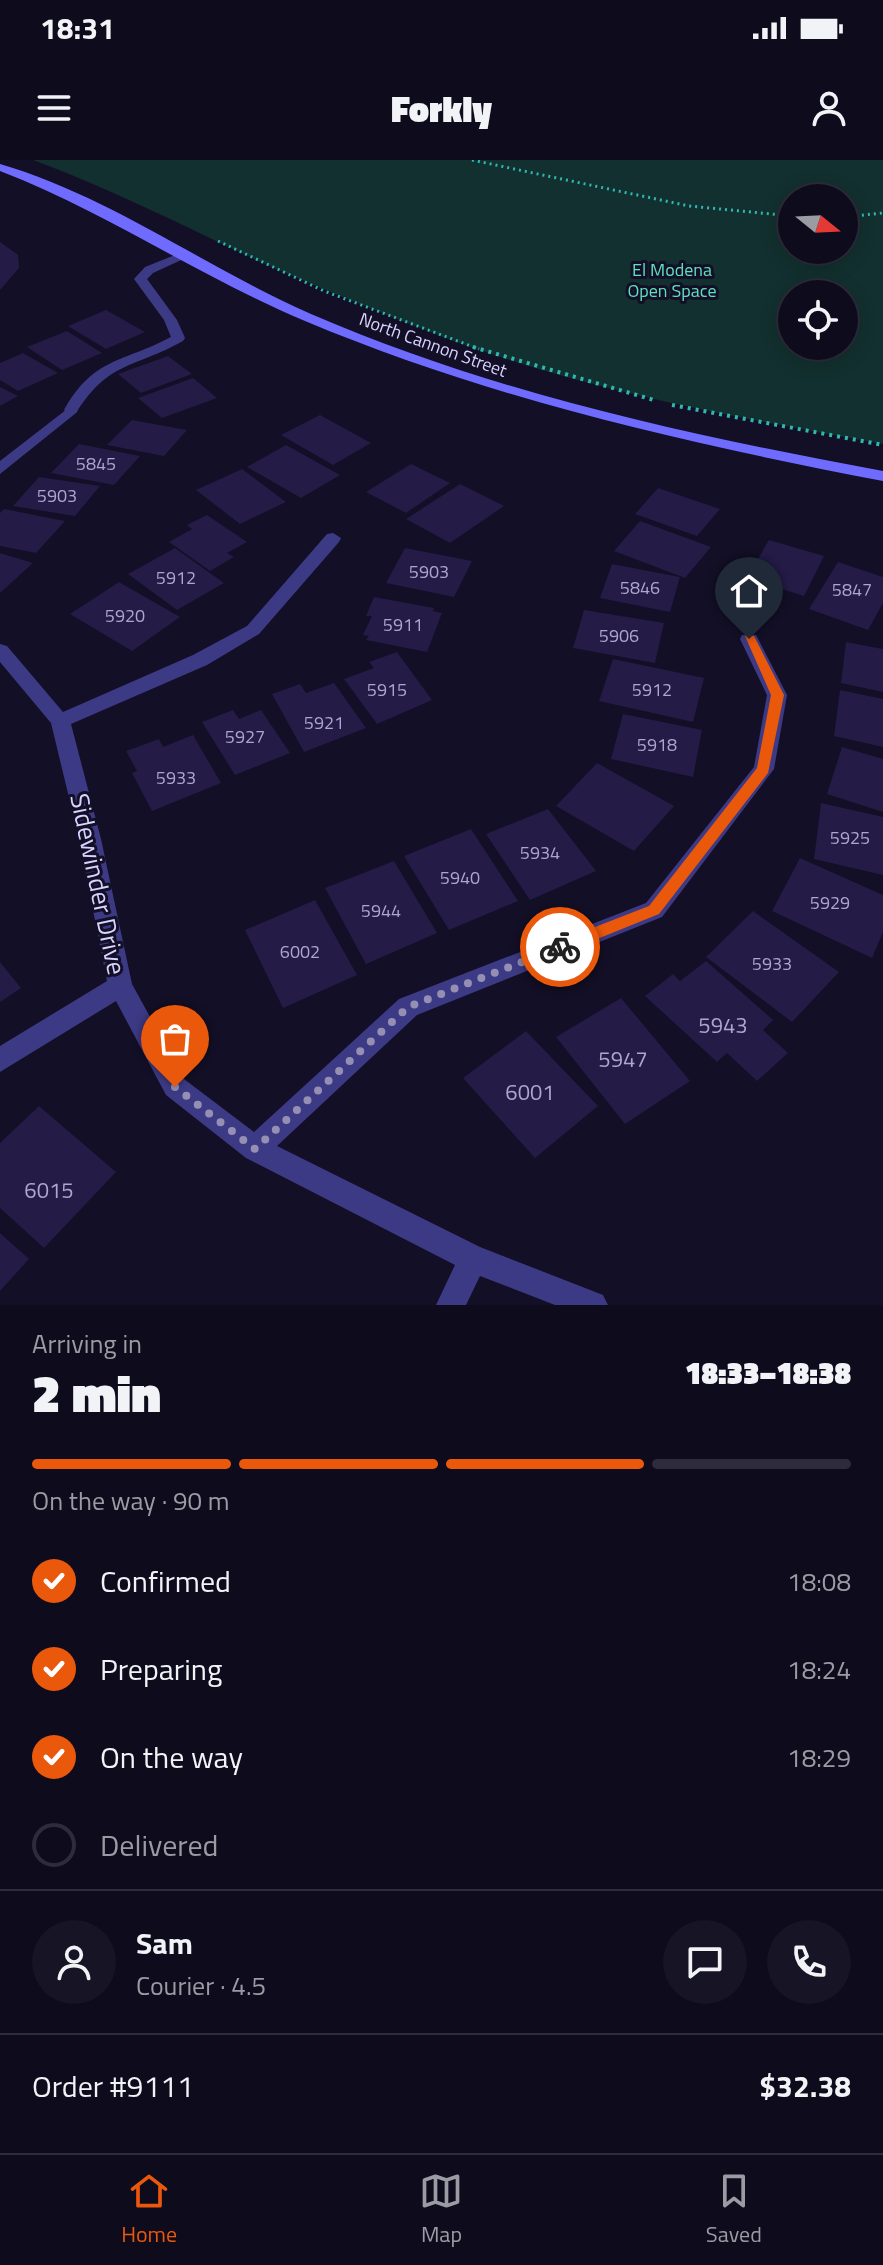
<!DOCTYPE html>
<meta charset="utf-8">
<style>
:root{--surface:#0e0b1c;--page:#171425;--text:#f1f3f6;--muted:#9b9ba3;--line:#2e2b3b;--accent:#ea580c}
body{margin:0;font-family:"Titillium Web",sans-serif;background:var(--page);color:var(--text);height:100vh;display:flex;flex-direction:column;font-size:30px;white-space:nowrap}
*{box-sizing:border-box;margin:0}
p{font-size:26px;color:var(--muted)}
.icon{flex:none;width:44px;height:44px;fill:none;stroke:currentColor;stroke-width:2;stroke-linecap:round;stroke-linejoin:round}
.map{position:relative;height:1145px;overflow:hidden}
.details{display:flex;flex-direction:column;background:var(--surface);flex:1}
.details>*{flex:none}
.needle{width:52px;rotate:108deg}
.controls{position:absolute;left:778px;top:24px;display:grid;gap:16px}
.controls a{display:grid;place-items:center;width:80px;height:80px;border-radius:50%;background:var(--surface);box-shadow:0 4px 20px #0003,0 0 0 2px var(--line);font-size:40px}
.pin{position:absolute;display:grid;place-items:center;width:68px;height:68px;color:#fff;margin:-82px -34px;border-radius:50% 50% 50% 0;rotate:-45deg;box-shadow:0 0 8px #0007}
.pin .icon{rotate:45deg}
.courier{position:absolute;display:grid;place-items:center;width:80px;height:80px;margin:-40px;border:6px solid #ea580c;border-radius:50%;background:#fff;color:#222;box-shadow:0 2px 10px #0007}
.summary em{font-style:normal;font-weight:800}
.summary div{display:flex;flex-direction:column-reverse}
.summary{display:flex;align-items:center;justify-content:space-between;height:136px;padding:0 32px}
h1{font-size:52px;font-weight:800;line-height:60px}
.bar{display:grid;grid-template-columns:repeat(4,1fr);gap:12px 8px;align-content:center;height:96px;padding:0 32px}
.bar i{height:10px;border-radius:6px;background:var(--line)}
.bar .selected{background:var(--accent)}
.bar p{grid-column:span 4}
.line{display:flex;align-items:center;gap:20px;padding:0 32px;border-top:2px solid var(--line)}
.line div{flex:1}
.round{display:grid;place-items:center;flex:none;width:84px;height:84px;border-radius:42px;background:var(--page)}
ol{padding:0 32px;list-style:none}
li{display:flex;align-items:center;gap:24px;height:88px}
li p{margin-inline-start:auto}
li .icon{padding:8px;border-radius:50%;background:var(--accent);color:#fff;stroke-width:4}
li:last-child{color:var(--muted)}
li i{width:44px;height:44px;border:4px solid var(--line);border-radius:50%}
.status{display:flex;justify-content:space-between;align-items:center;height:56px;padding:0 40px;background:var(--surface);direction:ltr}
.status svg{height:22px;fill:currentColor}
header{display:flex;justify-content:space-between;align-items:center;height:104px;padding:0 32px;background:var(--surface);font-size:36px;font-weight:800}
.tabs{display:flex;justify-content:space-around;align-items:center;height:112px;border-top:2px solid var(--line);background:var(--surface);font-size:22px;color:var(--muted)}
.tabs a{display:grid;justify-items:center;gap:4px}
.tabs .selected{color:var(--accent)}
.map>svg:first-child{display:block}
.green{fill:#12302f;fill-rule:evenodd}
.building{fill:#241b47}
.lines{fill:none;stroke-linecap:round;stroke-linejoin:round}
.path-far1{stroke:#2fb8b0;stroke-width:3;stroke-dasharray:2 4;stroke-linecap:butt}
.path{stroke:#2fb8b0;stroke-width:4;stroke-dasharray:3 5;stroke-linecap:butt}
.lane{fill:#3d3a85;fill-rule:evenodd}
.street{fill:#3d3a85;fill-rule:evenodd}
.secondary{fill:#6f6bff;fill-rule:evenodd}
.route{fill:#ea580c}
.done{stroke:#948fb3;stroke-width:8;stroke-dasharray:0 14.4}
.labels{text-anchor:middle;stroke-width:6;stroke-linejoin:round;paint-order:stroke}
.far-park-label{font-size:18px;fill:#5fe0c0;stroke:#130f26}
.far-street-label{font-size:18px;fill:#d9d4ff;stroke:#130f26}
.number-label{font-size:18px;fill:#aca6d1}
.near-number-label{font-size:22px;fill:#aca6d1}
.near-street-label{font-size:26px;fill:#d9d4ff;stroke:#130f26}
</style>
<div class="status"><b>18:31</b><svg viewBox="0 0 49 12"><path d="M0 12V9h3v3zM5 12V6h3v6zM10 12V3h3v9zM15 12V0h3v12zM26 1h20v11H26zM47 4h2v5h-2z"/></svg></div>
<header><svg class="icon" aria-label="menu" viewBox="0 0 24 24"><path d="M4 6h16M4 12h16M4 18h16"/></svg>Forkly<svg class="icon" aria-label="person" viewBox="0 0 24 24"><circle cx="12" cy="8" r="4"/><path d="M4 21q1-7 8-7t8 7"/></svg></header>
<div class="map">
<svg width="883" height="1145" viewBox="0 0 883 1145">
<rect width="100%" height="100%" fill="#130f26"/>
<!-- green -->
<path class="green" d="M33,0h850v284c-149,-27 -298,-54 -440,-107 -54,-21 -109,-43 -162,-66 -83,-37 -163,-80 -248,-111zM792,38h52v52h-52zM792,134h52v52h-52z"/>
<!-- building -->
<path class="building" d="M0,82l18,13 1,13 -19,22z
M106,150l39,22 -39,17 -38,-23z
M67,171l35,22 -40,17 -35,-23z
M23,193l35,20 -40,18 -18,-11v-17z
M168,196l24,18 -51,19 -23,-19z
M193,218l24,20 -55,20 -24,-20z
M0,227l18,9 -18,10z
M320,255l51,28 -38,22 -52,-30z
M132,260l55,10 -23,26 -57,-11z
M79,284l61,12 -26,29 -63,-12z
M286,285l54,30 -39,23 -54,-31z
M411,304l39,19 -44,30 -40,-21z
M242,309l44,33 -46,22 -44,-34z
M39,317l61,9 -25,30 -62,-10z
M460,324l44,22 -54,37 -44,-24z
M658,328l62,21 -23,27 -62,-22z
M4,349l61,12 -29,32 -36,-7v-33z
M207,355l40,27 -20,11 7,4 -24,14 -41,-29 23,-13 -5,-4z
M640,361l71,26 -26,31 -71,-27z
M769,380l55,16 -20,40 -57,-18z
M175,388l49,35 -47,27 -49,-36z
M405,388l67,13 -18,36 -68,-14z
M0,393l33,10 -33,30z
M838,402l45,15v26l-15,27 -59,-21z
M612,404l68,13 -10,35 -70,-14z
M119,422l61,35 -48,34 -62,-37z
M374,437l60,11 -1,3 9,2 -15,39 -61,-12 3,-4 -6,-1 9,-19h-6z
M584,450l80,13 -9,40 -82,-15z
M846,482l37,7v43l-42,-9z
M397,492l35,48 -55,24 -33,-45 30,-11 -5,-6z
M613,499l91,19 -11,44 -94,-21z
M334,523l32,45 -62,24 -32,-58 28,-10 6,9z
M840,530l43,9v48l-49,-11z
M233,550l6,9 22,-9 29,43 -55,22 -33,-53z
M623,554l79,16 -9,47 -82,-18z
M193,575l28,48 -69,28 -20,-38 5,-2 -11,-20 33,-12 4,8z
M842,587l41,12v53l-56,-18z
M597,603l77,43 -40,45 -78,-45z
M821,643l62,14v58l-69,-16z
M548,649l48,62 -66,29 -44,-66z
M471,669l47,72 -69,29 -45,-74z
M800,698l83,37v37l-11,26 -100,-47z
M394,701l43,72 -71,31 -41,-76z
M315,740l42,75 -74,33 -38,-78z
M753,751l86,61 -47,50 -86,-65z
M706,801l67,59 -10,10 25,23 -31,28 -30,-28 -10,9 -72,-66 28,-22 7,7z
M0,802l21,26 -21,14z
M621,838l69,83 -65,43 -69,-87z
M526,871l72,75 -63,52 -72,-80z
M39,946l77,66 -72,76 -44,-40v-65z
M0,1073l29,26 -29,32z"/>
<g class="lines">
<!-- path-far1 -->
<path class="path-far1" d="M472,0l217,46 103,10
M844,57l39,-4
M218,81l106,50 155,58"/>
<!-- path -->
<path class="path" d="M473,187l181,53
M672,245l211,40"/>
<!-- lane -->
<path class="lane" d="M180,93l10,3 -37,17 -6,6 30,41 8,18 -2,3c-50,28 -73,19 -107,72h-10l-2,-3c30,-53 58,-47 107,-73l-7,-17 -30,-41 11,-12z"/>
<!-- street -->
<path class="street" d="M71,246l7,4 -2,3 -76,61v-13z
M333,373l8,5 -2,4 -80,92 -52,31 -136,59 30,115 31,145 52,95 70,53 145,-133 247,-96 108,-136 13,-72 -27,-56 2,-4h14l31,60 -13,74 -112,148 -245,98 -140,131 203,101 123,48 5,10h-53l-75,-29 -14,29h-30l19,-40 -209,-107 -80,-63 -50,-94 -116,71v-26l107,-65 -28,-142 -28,-116 -51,-61v-18l7,2 56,66 130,-57 54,-29 80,-92z"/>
<!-- secondary -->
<path class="secondary" d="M0,4c110,32 206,104 311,150 183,79 377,121 572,157v10c-198,-38 -392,-82 -578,-160 -105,-44 -199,-109 -305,-150z"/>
</g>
<!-- route -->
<path class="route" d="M745,476h9l30,59 -16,78 -109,141 -94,38h-11v-9l95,-37 108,-138 14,-73z"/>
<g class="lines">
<!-- done -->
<path class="done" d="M175,927l80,62 153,-142 152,-60"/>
</g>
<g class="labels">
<!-- far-park labels -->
<g class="far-park-label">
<text x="672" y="116">El Modena<tspan x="672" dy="21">Open Space</tspan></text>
</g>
<!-- far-street labels -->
<g class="far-street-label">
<text transform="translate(433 185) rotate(20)" y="6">North Cannon Street</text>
</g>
<!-- number labels -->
<g class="number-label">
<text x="96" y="310">5845</text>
<text x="57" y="342">5903</text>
<text x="429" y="418">5903</text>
<text x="176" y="424">5912</text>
<text x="640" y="434">5846</text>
<text x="852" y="436">5847</text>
<text x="125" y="462">5920</text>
<text x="403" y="471">5911</text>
<text x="619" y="482">5906</text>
<text x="387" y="536">5915</text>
<text x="652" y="536">5912</text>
<text x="324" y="569">5921</text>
<text x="245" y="583">5927</text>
<text x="657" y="591">5918</text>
<text x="176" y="624">5933</text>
<text x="850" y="684">5925</text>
<text x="540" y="699">5934</text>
<text x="460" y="724">5940</text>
<text x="830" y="749">5929</text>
<text x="381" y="757">5944</text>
<text x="300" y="798">6002</text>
<text x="772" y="810">5933</text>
</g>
<!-- near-number labels -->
<g class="near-number-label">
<text x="723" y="873">5943</text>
<text x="623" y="907">5947</text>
<text x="530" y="940">6001</text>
<text x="49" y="1038">6015</text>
</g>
<!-- near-street labels -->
<g class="near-street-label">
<text transform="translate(98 724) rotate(78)" y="9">Sidewinder Drive</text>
</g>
</g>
</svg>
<div class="controls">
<a><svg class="needle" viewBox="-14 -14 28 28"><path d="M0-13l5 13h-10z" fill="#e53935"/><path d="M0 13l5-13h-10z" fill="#9b9ba3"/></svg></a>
<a><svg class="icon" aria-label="locate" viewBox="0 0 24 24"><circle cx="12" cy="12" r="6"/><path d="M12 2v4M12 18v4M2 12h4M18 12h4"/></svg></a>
</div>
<div class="pin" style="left:175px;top:927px;background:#ea580c"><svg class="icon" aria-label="bag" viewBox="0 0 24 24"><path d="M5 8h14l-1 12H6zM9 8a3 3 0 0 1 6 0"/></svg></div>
<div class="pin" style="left:749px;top:479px;background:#1f2937"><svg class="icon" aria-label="home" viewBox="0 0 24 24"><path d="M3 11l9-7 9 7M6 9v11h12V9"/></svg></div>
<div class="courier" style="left:560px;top:787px"><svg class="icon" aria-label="bike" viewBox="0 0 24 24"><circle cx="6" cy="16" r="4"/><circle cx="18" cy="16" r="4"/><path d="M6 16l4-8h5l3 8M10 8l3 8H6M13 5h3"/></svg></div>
</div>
<section class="details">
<div class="summary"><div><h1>2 min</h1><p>Arriving in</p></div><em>18:33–18:38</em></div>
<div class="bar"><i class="selected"></i><i class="selected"></i><i class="selected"></i><i></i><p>On the way · 90 m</p></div>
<ol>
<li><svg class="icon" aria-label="check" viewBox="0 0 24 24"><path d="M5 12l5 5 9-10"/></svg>Confirmed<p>18:08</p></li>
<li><svg class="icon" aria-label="check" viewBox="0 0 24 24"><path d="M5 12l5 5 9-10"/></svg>Preparing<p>18:24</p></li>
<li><svg class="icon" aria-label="check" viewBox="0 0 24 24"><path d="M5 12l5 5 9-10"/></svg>On the way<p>18:29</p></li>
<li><i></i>Delivered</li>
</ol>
<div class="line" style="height:144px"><a class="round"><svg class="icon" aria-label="person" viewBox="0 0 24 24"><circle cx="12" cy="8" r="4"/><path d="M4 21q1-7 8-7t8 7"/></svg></a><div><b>Sam</b><p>Courier · 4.5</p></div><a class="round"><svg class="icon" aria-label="chat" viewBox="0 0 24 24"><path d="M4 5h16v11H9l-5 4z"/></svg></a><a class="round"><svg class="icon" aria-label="phone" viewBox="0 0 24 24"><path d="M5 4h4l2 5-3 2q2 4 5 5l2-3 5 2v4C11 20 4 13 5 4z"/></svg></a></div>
<div class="line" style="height:104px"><div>Order #9111</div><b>$32.38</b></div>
</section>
<nav class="tabs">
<a class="selected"><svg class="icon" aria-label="home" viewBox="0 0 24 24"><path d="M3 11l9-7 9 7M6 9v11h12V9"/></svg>Home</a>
<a><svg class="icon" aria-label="map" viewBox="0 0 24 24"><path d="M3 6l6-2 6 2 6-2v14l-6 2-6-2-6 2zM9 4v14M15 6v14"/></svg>Map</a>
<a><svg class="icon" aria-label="saved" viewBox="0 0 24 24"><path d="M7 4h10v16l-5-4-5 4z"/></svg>Saved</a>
</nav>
